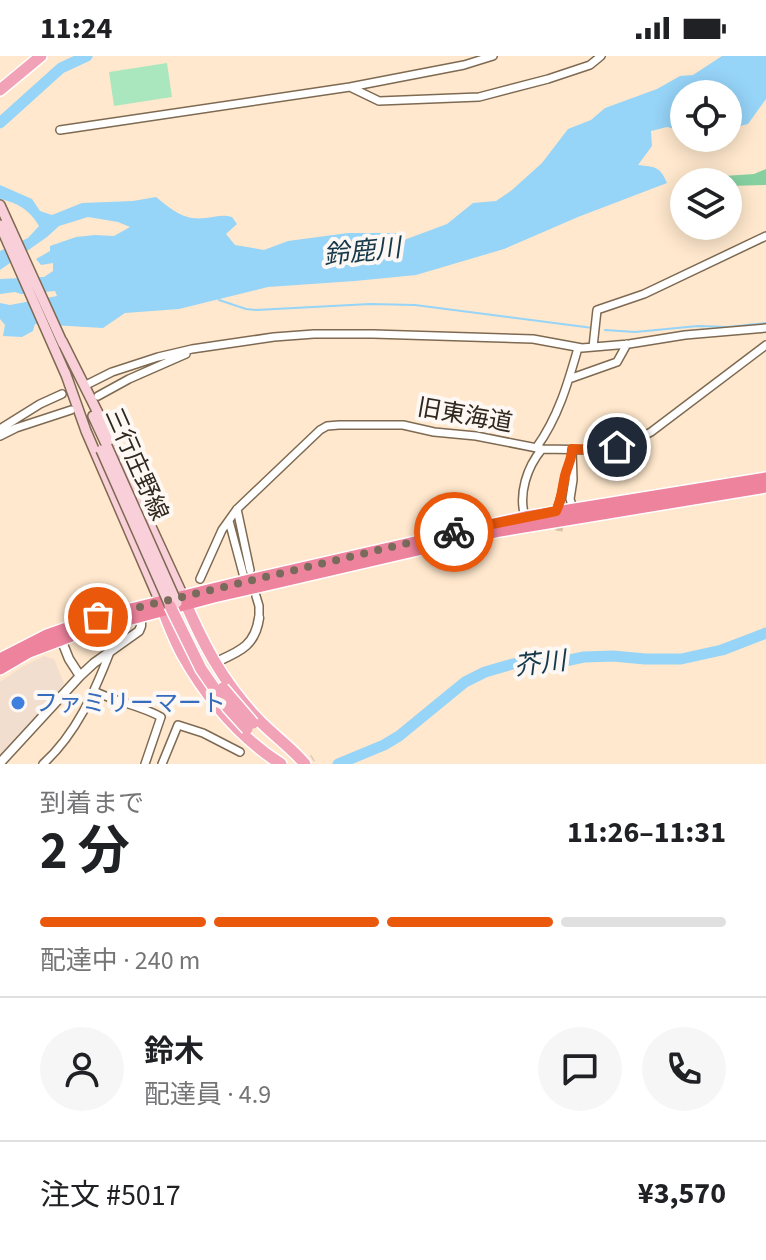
<!DOCTYPE html>
<html lang="ja">
<meta charset="utf-8">
<style>
:root{--surface:#fff;--page:#f6f6f6;--text:#202124;--muted:#757577;--line:#e0e0e0;--accent:#ea580c}
body{margin:0;font-family:"Source Sans 3","Noto Sans JP",sans-serif;background:var(--page);color:var(--text);height:100vh;display:flex;flex-direction:column;font-size:30px;white-space:nowrap}
*{box-sizing:border-box;margin:0}
p{font-size:26px;color:var(--muted)}
.icon{flex:none;width:44px;height:44px;fill:none;stroke:currentColor;stroke-width:2;stroke-linecap:round;stroke-linejoin:round}
.map{position:relative;height:708px;overflow:hidden}
.drawer{display:flex;flex-direction:column;background:var(--surface);flex:1}
.drawer>*{flex:none}
.controls{position:absolute;left:670px;top:24px;display:grid;gap:16px}
.controls a{display:grid;place-items:center;width:72px;height:72px;border-radius:50%;background:var(--surface);box-shadow:0 4px 20px #0003;font-size:40px}
.pin{position:absolute;display:grid;place-items:center;width:68px;height:68px;color:#fff;margin:-34px;border:4px solid #fff;border-radius:50%;box-shadow:0 2px 8px #0007}
.courier{position:absolute;display:grid;place-items:center;width:80px;height:80px;margin:-40px;border:6px solid #ea580c;border-radius:50%;background:#fff;color:#222;box-shadow:0 2px 10px #0007}
.head em{font-style:normal;font-weight:700}
.head div{display:flex;flex-direction:column-reverse}
.head{display:flex;align-items:center;justify-content:space-between;height:136px;padding:0 40px}
h1{font-size:52px;font-weight:700;line-height:60px}
.bar{display:grid;grid-template-columns:repeat(4,1fr);gap:12px 8px;align-content:center;height:96px;padding:0 40px}
.bar i{height:10px;border-radius:6px;background:var(--line)}
.bar .on{background:var(--accent)}
.bar p{grid-column:span 4}
.line{display:flex;align-items:center;gap:20px;padding:0 40px;border-top:2px solid var(--line)}
.line div{flex:1}
.round{display:grid;place-items:center;flex:none;width:84px;height:84px;border-radius:42px;background:var(--page)}
.status{display:flex;justify-content:space-between;align-items:center;height:56px;padding:0 40px;background:var(--surface);direction:ltr}
.status svg{height:22px;fill:currentColor}
.map>svg:first-child{display:block}
.commercial{fill:#f1dece}
.green{fill:#abe7be}
.forest{fill:#86d0a0}
.water{fill:#96d4f8}
.lines{fill:none;stroke-linecap:round;stroke-linejoin:round}
.stream{stroke:#96d4f8;stroke-width:2}
.river{stroke:#96d4f8;stroke-width:11}
.minor-tunnel{stroke:#d6c2aa;stroke-width:7;stroke-dasharray:7 3.5;stroke-linecap:butt}
.minor-casing{stroke:#7e6a52;stroke-width:10}
.tertiary-casing{stroke:#7e6a52;stroke-width:11}
.secondary-casing{stroke:#7e6a52;stroke-width:12}
.primary-casing{stroke:#fff;stroke-width:14}
.trunk-casing{stroke:#fff;stroke-width:14}
.minor{stroke:#fff;stroke-width:7}
.tertiary{stroke:#fff;stroke-width:8}
.secondary{stroke:#f9d0da;stroke-width:9}
.primary{stroke:#f2a2b6;stroke-width:11}
.trunk{stroke:#ee839e;stroke-width:11}
.secondary-bridge-casing{stroke:#7e6a52;stroke-width:12;stroke-linecap:butt}
.primary-bridge-casing{stroke:#fff;stroke-width:14;stroke-linecap:butt}
.secondary-bridge{stroke:#f9d0da;stroke-width:9}
.primary-bridge{stroke:#f2a2b6;stroke-width:11}
.done{stroke:#786b5b;stroke-width:8;stroke-dasharray:0 14.4}
.route{stroke:#ea580c;stroke-width:10}
.shop-dot{fill:#3f7fe0;stroke:#fdf8f3;stroke-width:3}
.labels{text-anchor:middle;stroke-width:8;stroke-linejoin:round;paint-order:stroke}
.street-label{font-size:24px;fill:#30281e;stroke:#fdf8f3}
.shop-label{font-size:24px;fill:#366cbe;stroke:#fdf8f3;text-anchor:start}
.water-label{font-size:26px;font-style:italic;fill:#15394b;stroke:#fdf8f3}
</style>
<div class="status"><b>11:24</b><svg viewBox="0 0 49 12"><path d="M0 12V9h3v3zM5 12V6h3v6zM10 12V3h3v9zM15 12V0h3v12zM26 1h20v11H26zM47 4h2v5h-2z"/></svg></div>
<div class="map">
<svg width="766" height="708" viewBox="0 0 766 708">
<rect width="100%" height="100%" fill="#ffe8cd"/>
<!-- commercial -->
<path class="commercial" d="M44,600l10,3 10,24 -1,3 -63,70v-74l22,-15z"/>
<!-- green -->
<path class="green" d="M167,7l5,34 -58,9 -5,-34z"/>
<!-- forest -->
<path class="forest" d="M766,113v16l-37,1 -1,-4h-8l4,-6 30,-2z"/>
<!-- water -->
<path class="water" d="M722,0h44v43l-18,25 -20,5v-35h-44v37l-17,-4 -16,4 1,15 -14,19c17,2 22,1 29,18l-89,34 -74,32 -88,26 -61,6 -87,6 -89,22 -54,4 -22,15 -68,-4 -2,7 -11,6 -19,-1 2,-11 -5,-6v-16l10,2 47,-9 -2,-5 -34,3 -6,-2 -15,2v-15l44,-2 9,-6v-8l-12,2 -5,-6 14,-8v-5l26,-9 19,-2 19,1 16,-9 -12,-5 -30,-5 -29,9 -12,11 -47,33v-19l28,-13 11,-12c-8,-15 -22,-24 -39,-27v-14l32,14 8,12 12,4 30,-12 51,-2 23,-4c15,12 28,24 49,21 10,-1 17,-4 27,-1l5,7 -11,10 9,11 29,5 24,-9 60,-8h52l4,7 43,-16 26,-21 23,-2 16,-11 30,-27 26,-34 23,-9 14,-12 52,-19 23,-13 13,-1z"/>
<g class="lines">
<!-- stream -->
<path class="stream" d="M219,244l27,9 10,1 114,-6 45,1 178,23
M605,274l30,2 63,-6 30,1 38,-4"/>
<!-- river -->
<path class="river" d="M0,67l61,-55 26,-12
M338,708l46,-19 15,-9 66,-54 20,-10 24,-7 18,-4h38l19,-4 29,-1 32,3h36l41,-9 44,-17"/>
<!-- minor-tunnel -->
<path class="minor-tunnel" d="M559,475l7,-40
M303,708l10,-6"/>
<!-- minor casing -->
<g class="minor-casing">
<path id="minor" d="M352,32l27,13 100,-4 69,-18 42,-14 11,-9
M60,74l290,-43 114,-22 29,-9
M593,291l4,-37 47,-16 122,-58
M569,323l48,-17 10,-18
M88,328l24,-12 46,-15 34,-8 82,-12 40,-3h59l160,5 49,9 47,-4 56,-9 81,-7
M98,340l31,-17 57,-25
M0,373l40,-25 22,-10
M0,380l16,-8 55,-18
M536,392c22,-30 32,-65 42,-100
M572,393l1,31 -3,19 3,9
M237,453l13,61
M556,455c8,-15 7,-34 15,-49
M525,461c-7,-23 2,-50 17,-68
M229,465l16,60
M200,523l22,-49 15,-21 83,-79 7,-4 12,-1h64l31,7 42,4 66,13 57,1 18,-3 13,-4 21,-11 115,-87
M256,540l3,10v12
M94,635c21,11 46,14 67,26l-16,47
M43,708c33,-30 51,-71 67,-112
M162,708l16,-39 25,8 37,19"/>
</g>
<!-- tertiary casing -->
<g class="tertiary-casing">
<path id="tertiary" d="M61,583l8,20 11,17
M214,607c24,-11 41,-16 45,-45
M0,707l80,-87 14,-13 45,-32 2,-5v-10"/>
</g>
<!-- secondary casing -->
<g class="secondary-casing">
<path id="secondary" d="M0,149l63,139
M0,169l66,150
M62,285l44,88 77,167
M65,316l21,59 74,171
M93,360l14,30"/>
</g>
<!-- primary casing -->
<g class="primary-casing">
<path id="primary" d="M0,34l41,-34
M183,541c19,45 38,82 72,119 15,17 35,30 50,48
M160,547c7,17 13,35 22,51 24,43 57,83 99,110"/>
</g>
<!-- trunk casing -->
<g class="trunk-casing">
<path id="trunk" d="M0,603l47,-24 51,-18 147,-36 280,-64 241,-39
M0,613l29,-17 50,-19 135,-36 286,-66 266,-44"/>
</g>
<!-- minor -->
<use href="#minor" class="minor"/>
<!-- tertiary -->
<use href="#tertiary" class="tertiary"/>
<!-- secondary -->
<use href="#secondary" class="secondary"/>
<!-- primary -->
<use href="#primary" class="primary"/>
<!-- trunk -->
<use href="#trunk" class="trunk"/>
<!-- secondary-bridge casing -->
<g class="secondary-bridge-casing">
<path id="secondary-bridge" d="M107,390l70,157
M101,394l69,156"/>
</g>
<!-- primary-bridge casing -->
<g class="primary-bridge-casing">
<path id="primary-bridge" d="M170,550l31,63 27,39 19,21
M223,632l30,35"/>
</g>
<!-- secondary-bridge -->
<use href="#secondary-bridge" class="secondary-bridge"/>
<!-- primary-bridge -->
<use href="#primary-bridge" class="primary-bridge"/>
</g>
<g class="lines">
<!-- done -->
<path class="done" d="M98,561l356,-85"/>
<!-- route -->
<path class="route" d="M454,476l102,-21c6,-11 6,-23 9,-35 2,-9 7,-17 7,-27l27,1 18,-3"/>
</g>
<!-- markers -->
<circle class="shop-dot" cx="18" cy="647" r="8"/>
<g class="labels">
<!-- street labels -->
<g class="street-label">
<text transform="translate(465 359) rotate(10)" y="8">旧東海道</text>
<text transform="translate(137 408) rotate(66)" y="8">三行庄野線</text>
</g>
<!-- shop labels -->
<g class="shop-label">
<text x="34" y="655">ファミリーマート</text>
</g>
<!-- water labels -->
<g class="water-label">
<text transform="translate(362 195) rotate(-6)" y="9">鈴鹿川</text>
<text transform="translate(540 607) rotate(-7)" y="9">芥川</text>
</g>
</g>
</svg>
<div class="controls">
<a><svg class="icon" aria-label="locate" viewBox="0 0 24 24"><circle cx="12" cy="12" r="6"/><path d="M12 2v4M12 18v4M2 12h4M18 12h4"/></svg></a>
<a><svg class="icon" aria-label="layers" viewBox="0 0 24 24"><path d="M12 4l9 5-9 5-9-5zM3 14l9 5 9-5"/></svg></a>
</div>
<div class="pin" style="left:98px;top:561px;background:#ea580c"><svg class="icon" aria-label="bag" viewBox="0 0 24 24"><path d="M5 8h14l-1 12H6zM9 8a3 3 0 0 1 6 0"/></svg></div>
<div class="pin" style="left:617px;top:391px;background:#1f2937"><svg class="icon" aria-label="home" viewBox="0 0 24 24"><path d="M3 11l9-7 9 7M6 9v11h12V9"/></svg></div>
<div class="courier" style="left:454px;top:476px"><svg class="icon" aria-label="bike" viewBox="0 0 24 24"><circle cx="6" cy="16" r="4"/><circle cx="18" cy="16" r="4"/><path d="M6 16l4-8h5l3 8M10 8l3 8H6M13 5h3"/></svg></div>
</div>
<section class="drawer">
<div class="head"><div><h1>2 分</h1><p>到着まで</p></div><em>11:26–11:31</em></div>
<div class="bar"><i class="on"></i><i class="on"></i><i class="on"></i><i></i><p>配達中 · 240 m</p></div>
<div class="line" style="height:144px"><a class="round"><svg class="icon" aria-label="person" viewBox="0 0 24 24"><circle cx="12" cy="8" r="4"/><path d="M4 21q1-7 8-7t8 7"/></svg></a><div><b>鈴木</b><p>配達員 · 4.9</p></div><a class="round"><svg class="icon" aria-label="chat" viewBox="0 0 24 24"><path d="M4 5h16v11H9l-5 4z"/></svg></a><a class="round"><svg class="icon" aria-label="phone" viewBox="0 0 24 24"><path d="M5 4h4l2 5-3 2q2 4 5 5l2-3 5 2v4C11 20 4 13 5 4z"/></svg></a></div>
<div class="line" style="height:104px"><div>注文 #5017</div><b>¥3,570</b></div>
</section>
